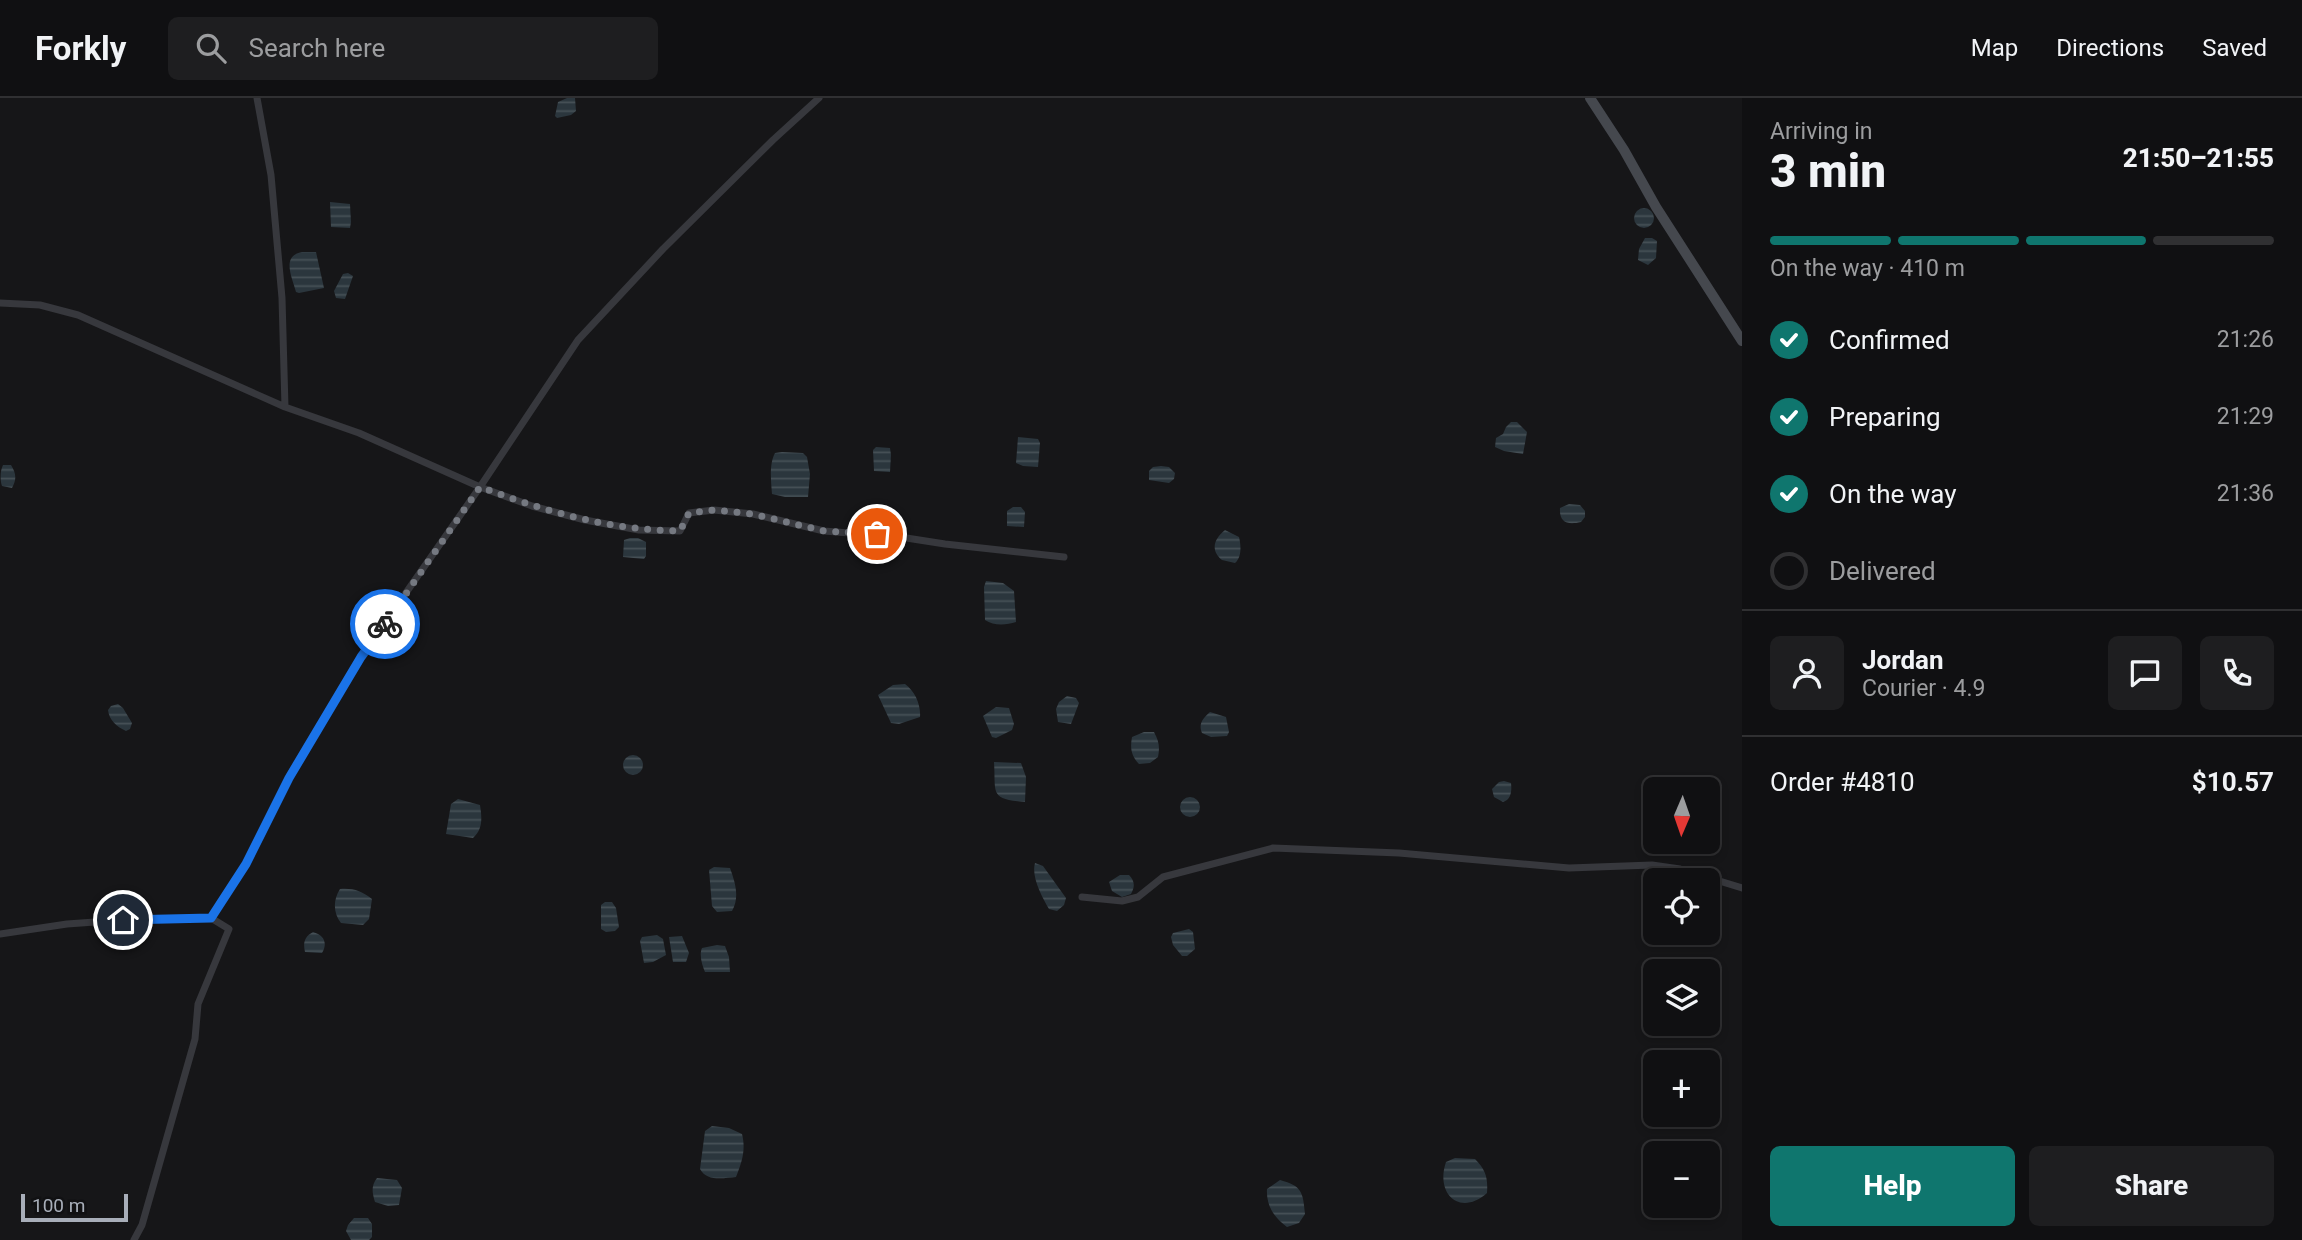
<!DOCTYPE html>
<meta charset="utf-8">
<style>
:root{--surface:#101012;--page:#1e1e20;--text:#f1f3f6;--muted:#9c9d9f;--line:#303032;--accent:#0f766e}
body{margin:0;font-family:Roboto,sans-serif;background:var(--page);color:var(--text);height:100vh;display:flex;flex-direction:column;font-size:26px;white-space:nowrap}
*{box-sizing:border-box;margin:0}
p{font-size:23px;color:var(--muted)}
.icon{flex:none;width:38px;height:38px;fill:none;stroke:currentColor;stroke-width:2;stroke-linecap:round;stroke-linejoin:round}
.map{position:relative;flex:1;overflow:hidden}
.drawer{display:flex;flex-direction:column;background:var(--surface);width:560px}
.drawer>*{flex:none}
.needle{width:46px;rotate:182deg}
.fabs{position:absolute;left:1643px;top:679px;display:grid;gap:14px}
.fabs a{display:grid;place-items:center;width:77px;height:77px;border-radius:10px;background:var(--surface);box-shadow:0 4px 10px #0003,0 0 0 2px var(--line);font-size:35px}
.scale{position:absolute;left:21px;bottom:18px;width:107px;box-sizing:border-box;padding-left:7px;border:4px solid #a8aeb9;border-top:0;font-size:19px;line-height:24px;white-space:nowrap;color:#a8aeb9;-webkit-text-stroke:5px #111113;paint-order:stroke}
.pin{position:absolute;display:grid;place-items:center;width:60px;height:60px;color:#fff;margin:-30px;border:4px solid #fff;border-radius:50%;box-shadow:0 2px 7px #0007}
.courier{position:absolute;display:grid;place-items:center;width:70px;height:70px;margin:-35px;border:5px solid #1a73e8;border-radius:50%;background:#fff;color:#222;box-shadow:0 2px 9px #0007}
.headline em{font-style:normal;font-weight:800}
.headline div{display:flex;flex-direction:column-reverse}
.headline{display:flex;align-items:center;justify-content:space-between;height:119px;padding:0 28px}
h1{font-size:46px;font-weight:800;line-height:52px}
.bar{display:grid;grid-template-columns:repeat(4,1fr);gap:10px 7px;align-content:center;height:84px;padding:0 28px}
.bar i{height:9px;border-radius:5px;background:var(--line)}
.bar .on{background:var(--accent)}
.bar p{grid-column:span 4}
.line{display:flex;align-items:center;gap:18px;padding:0 28px;border-top:2px solid var(--line)}
.line div{flex:1}
.round{display:grid;place-items:center;flex:none;width:74px;height:74px;border-radius:10px;background:var(--page)}
ol{padding:0 28px;list-style:none}
li{display:flex;align-items:center;gap:21px;height:77px}
li p{margin-inline-start:auto}
li .icon{padding:7px;border-radius:50%;background:var(--accent);color:#fff;stroke-width:4}
li:last-child{color:var(--muted)}
li i{width:38px;height:38px;border:4px solid var(--line);border-radius:50%}
.primary-button{display:flex;gap:14px;margin-top:auto;padding:14px 28px}
.primary-button a{flex:1;height:80px;border-radius:10px;background:var(--accent);color:#fff;font-size:28px;font-weight:800;line-height:80px;text-align:center}
.primary-button a+a{background:var(--page);color:var(--text)}
header{display:flex;align-items:center;gap:42px;box-sizing:border-box;height:98px;padding:0 35px;background:var(--surface);border-bottom:2px solid var(--line)}
header strong{font-size:33px}
nav{display:flex;gap:38px;margin-inline-start:auto;font-size:24px}
.search{width:490px;height:63px;background:var(--page);display:flex;align-items:center;gap:18px;box-sizing:border-box;padding:0 24px;border-radius:10px;color:var(--muted);font-size:26px}
main{display:flex;flex:1;min-height:0}
.map>svg:first-child{display:block}
.water{fill:url(#water-rules)}
.lines{fill:none;stroke-linecap:round;stroke-linejoin:round}
.street{stroke:#37383d;stroke-width:7}
.secondary{stroke:#45484e;stroke-width:10}
.done{stroke:#757981;stroke-width:7;stroke-dasharray:0 12.6}
.route{stroke:#1a73e8;stroke-width:9}
</style>
<header>
<strong>Forkly</strong>
<div class="search"><svg class="icon" aria-label="search" viewBox="0 0 24 24"><circle cx="10" cy="10" r="6"/><path d="M15 15l6 6"/></svg>Search here</div>
<nav><a>Map</a><a>Directions</a><a>Saved</a></nav>
</header>
<main>
<div class="map">
<svg width="1742" height="1142" viewBox="0 0 1742 1142">
<defs>
<pattern id="water-rules" width="6" height="5" patternUnits="userSpaceOnUse" patternTransform="scale(1.75)"><rect width="6" height="5" fill="#2b363d"/><path d="M0 2.5h6" fill="none" stroke="#475157"/></pattern>
</defs>
<rect width="100%" height="100%" fill="#161618"/>
<!-- water -->
<path class="water" d="M567,0h8l1,13 -5,4 -14,3 -2,-2 3,-14z
M330,104l20,2 1,18 -1,6 -19,-1z
M1634 120a10 10 0 1 1 20 0a10 10 0 1 1-20 0Z
M1645,140h7l5,3 -1,17 -8,7 -10,-5 1,-11z
M302,154h14l8,36 -25,5 -3,-1c-4,-15 -15,-36 6,-40z
M348,175l5,3 -8,23 -9,-1 -2,-7 9,-17z
M1511,324h6l10,10 -4,22 -19,-3 -9,-4 1,-9 7,-4 3,-7z
M1018,339l20,2 2,4 -2,24 -15,-1 -7,-3z
M876,349l14,1 1,7 -1,17 -16,-1 -1,-21z
M782,354l21,1 4,4 3,17 -2,23h-23l-13,-3c-1,-13 -3,-30 3,-41z
M3,367h8c5,8 6,14 1,23l-10,-2c-2,-6 -2,-15 1,-21z
M1161,368l8,1 6,6 -1,6 -5,4 -20,-3v-9l4,-4z
M1569,406l11,1 5,6v6l-4,5c-13,3 -22,1 -21,-14z
M1013,409h8l4,5 -1,15 -17,-1v-15z
M1225,432l14,7c2,8 3,20 -4,26l-13,-3c-12,-10 -8,-21 3,-30z
M630,440h8l8,4v14l-2,3 -21,-2 1,-17z
M986,483l17,2 11,8 2,31c-10,3 -22,4 -31,-2l-1,-33z
M905,586c10,7 16,21 15,33l-21,7 -8,-1 -13,-28 15,-10z
M1067,598l9,2 3,5 -8,21 -13,-2 -2,-13 3,-7z
M118,606l5,4 9,15 -2,6 -4,2c-9,-4 -17,-11 -18,-21l3,-4z
M996,609l13,1 5,16 -2,6 -16,8 -4,-1 -9,-21z
M1210,614l16,5 3,15 -2,4 -16,1 -9,-4c-4,-9 1,-15 8,-21z
M1144,634h10c5,9 6,15 4,25l-8,6 -11,1c-8,-8 -9,-16 -7,-27z
M623 667a10 10 0 1 1 20 0a10 10 0 1 1-20 0Z
M994,664l27,1 5,14 -1,25c-36,-3 -29,-8 -31,-40z
M1504,683l7,2c1,8 0,17 -8,19l-9,-5 -2,-8 7,-7z
M1180 709a10 10 0 1 1 20 0a10 10 0 1 1-20 0Z
M458,701l22,6c2,13 3,24 -7,33l-27,-4 5,-30z
M1035,765l8,3 23,32 -2,7 -7,6 -8,-2c-7,-12 -18,-32 -14,-46z
M714,769l16,1c5,14 10,29 2,43l-15,1 -5,-6 -3,-36z
M1120,777h9c6,6 6,12 2,19l-9,3 -10,-6 -3,-9z
M340,791c13,-1 22,2 32,10l-3,20 -6,6 -22,-2c-8,-10 -8,-23 -1,-34z
M605,804h7l4,6 3,19 -4,4 -9,1 -5,-3v-24z
M1189,831l4,3 2,17 -8,7h-5l-9,-11 -2,-8 2,-4z
M313,834c11,3 15,11 9,21l-17,-1c-2,-9 -1,-15 8,-20z
M657,837l6,4 3,16 -13,7 -9,1 -4,-22 2,-4z
M682,838l7,17 -3,9h-13l-4,-25z
M717,847l8,1 4,11 1,15h-25c-3,-7 -6,-17 -3,-24z
M712,1028l17,2 13,6c4,16 0,28 -6,43 -12,1 -29,5 -36,-8l5,-38z
M1455,1060l20,1c11,11 13,19 12,34 -27,24 -52,1 -41,-31z
M377,1080l20,2 5,8 -3,17 -11,1 -13,-4c-3,-10 -4,-16 2,-24z
M1280,1082c22,6 23,12 25,34l-6,9 -12,4c-13,-10 -21,-21 -20,-38z
M354,1120h14l4,6v13l-3,3h-18l-5,-9 2,-6z"/>
<g class="lines">
<!-- street -->
<path class="street" d="M257,0l14,77 11,123 3,109
M0,205l40,2 38,10 207,92 74,26 121,54 52,19 53,14 54,10 41,1 9,-18 25,-3 39,4 71,17 76,6 45,7 119,13
M1082,799l40,4 16,-4 25,-20 110,-29 126,5 170,15 83,-3 28,4 62,19
M211,820l35,-54 43,-86 72,-121 119,-170 98,-147 85,-91 110,-109 46,-42
M0,836l67,-10 56,-4 88,-2 18,11 -31,75 -3,35 -53,186 -8,15"/>
<!-- secondary -->
<path class="secondary" d="M1590,0l34,52 32,57 86,134"/>
</g>
<g class="lines">
<!-- done -->
<path class="done" d="M385,526l95,-137c68,25 128,43 200,44l9,-18 25,-3 39,4 71,17 53,3"/>
<!-- route -->
<path class="route" d="M123,822l88,-2 35,-54 43,-86 72,-121 24,-33"/>
</g>
</svg>
<div class="fabs">
<a><svg class="needle" viewBox="-14 -14 28 28"><path d="M0-13l5 13h-10z" fill="#e53935"/><path d="M0 13l5-13h-10z" fill="#9c9d9f"/></svg></a>
<a><svg class="icon" aria-label="locate" viewBox="0 0 24 24"><circle cx="12" cy="12" r="6"/><path d="M12 2v4M12 18v4M2 12h4M18 12h4"/></svg></a>
<a><svg class="icon" aria-label="layers" viewBox="0 0 24 24"><path d="M12 4l9 5-9 5-9-5zM3 14l9 5 9-5"/></svg></a>
<a>+</a>
<a>−</a>
</div>
<div class="scale">100 m</div>
<div class="pin" style="left:877px;top:436px;background:#ea580c"><svg class="icon" aria-label="bag" viewBox="0 0 24 24"><path d="M5 8h14l-1 12H6zM9 8a3 3 0 0 1 6 0"/></svg></div>
<div class="pin" style="left:123px;top:822px;background:#1f2937"><svg class="icon" aria-label="home" viewBox="0 0 24 24"><path d="M3 11l9-7 9 7M6 9v11h12V9"/></svg></div>
<div class="courier" style="left:385px;top:526px"><svg class="icon" aria-label="bike" viewBox="0 0 24 24"><circle cx="6" cy="16" r="4"/><circle cx="18" cy="16" r="4"/><path d="M6 16l4-8h5l3 8M10 8l3 8H6M13 5h3"/></svg></div>
</div>
<section class="drawer">
<div class="headline"><div><h1>3 min</h1><p>Arriving in</p></div><em>21:50–21:55</em></div>
<div class="bar"><i class="on"></i><i class="on"></i><i class="on"></i><i></i><p>On the way · 410 m</p></div>
<ol>
<li><svg class="icon" aria-label="check" viewBox="0 0 24 24"><path d="M5 12l5 5 9-10"/></svg>Confirmed<p>21:26</p></li>
<li><svg class="icon" aria-label="check" viewBox="0 0 24 24"><path d="M5 12l5 5 9-10"/></svg>Preparing<p>21:29</p></li>
<li><svg class="icon" aria-label="check" viewBox="0 0 24 24"><path d="M5 12l5 5 9-10"/></svg>On the way<p>21:36</p></li>
<li><i></i>Delivered</li>
</ol>
<div class="line" style="height:126px"><a class="round"><svg class="icon" aria-label="person" viewBox="0 0 24 24"><circle cx="12" cy="8" r="4"/><path d="M4 21q1-7 8-7t8 7"/></svg></a><div><b>Jordan</b><p>Courier · 4.9</p></div><a class="round"><svg class="icon" aria-label="chat" viewBox="0 0 24 24"><path d="M4 5h16v11H9l-5 4z"/></svg></a><a class="round"><svg class="icon" aria-label="phone" viewBox="0 0 24 24"><path d="M5 4h4l2 5-3 2q2 4 5 5l2-3 5 2v4C11 20 4 13 5 4z"/></svg></a></div>
<div class="line" style="height:91px"><div>Order #4810</div><b>$10.57</b></div>
<div class="primary-button"><a>Help</a><a>Share</a></div>
</section>
</main>
